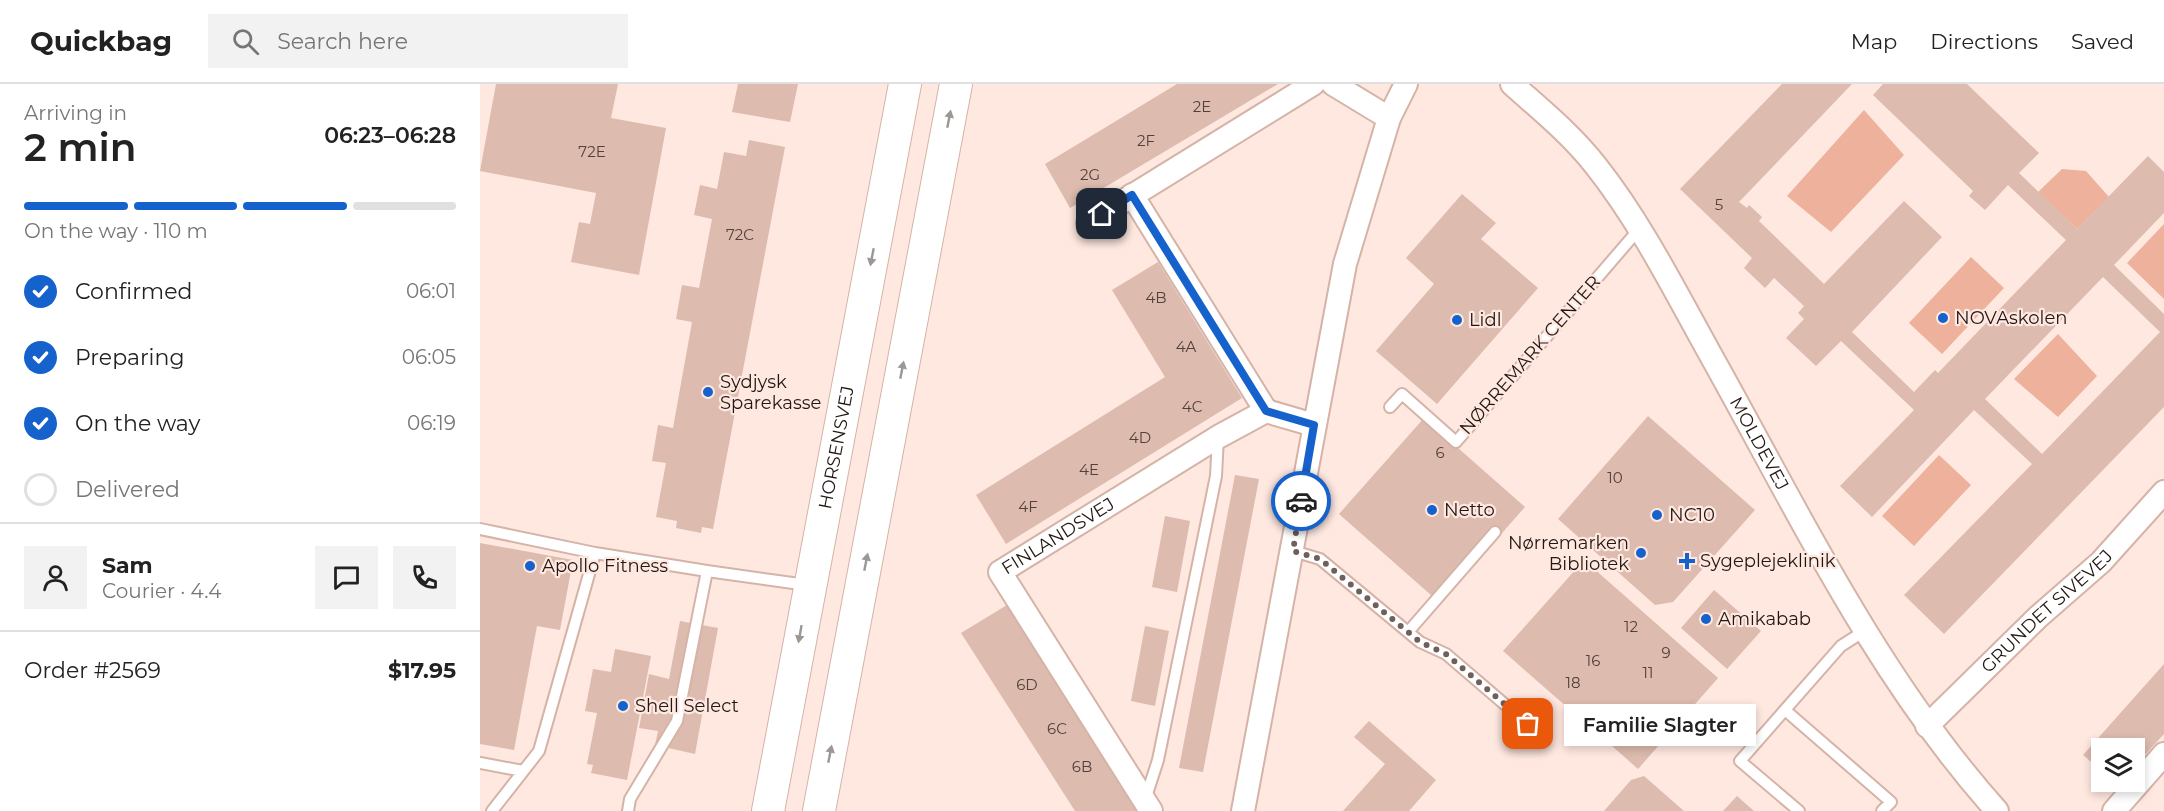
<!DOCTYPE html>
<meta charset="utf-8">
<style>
:root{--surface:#fff;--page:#f2f2f2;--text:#222;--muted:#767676;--line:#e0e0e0;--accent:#1662cd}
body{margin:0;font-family:Montserrat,sans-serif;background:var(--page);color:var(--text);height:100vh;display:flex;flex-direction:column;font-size:22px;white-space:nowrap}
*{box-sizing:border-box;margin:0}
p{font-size:20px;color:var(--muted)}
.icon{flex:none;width:33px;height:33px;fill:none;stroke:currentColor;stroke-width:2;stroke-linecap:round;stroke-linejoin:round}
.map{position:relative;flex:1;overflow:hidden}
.sheet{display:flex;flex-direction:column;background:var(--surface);width:480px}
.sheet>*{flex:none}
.tools{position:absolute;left:1611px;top:654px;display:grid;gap:12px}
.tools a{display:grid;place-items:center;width:54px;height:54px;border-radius:0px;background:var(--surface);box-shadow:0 3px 9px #0003;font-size:30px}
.pin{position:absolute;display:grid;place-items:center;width:51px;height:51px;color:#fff;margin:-26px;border-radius:12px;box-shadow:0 3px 9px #0006}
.courier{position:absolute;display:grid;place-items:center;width:60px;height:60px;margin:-30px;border:4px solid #1662cd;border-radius:50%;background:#fff;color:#222;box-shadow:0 2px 8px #0007}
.bubble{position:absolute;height:42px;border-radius:0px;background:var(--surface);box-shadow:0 3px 9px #0003;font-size:20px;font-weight:600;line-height:42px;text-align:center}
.overview em{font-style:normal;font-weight:600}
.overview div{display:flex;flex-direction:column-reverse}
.overview{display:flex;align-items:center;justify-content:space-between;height:102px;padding:0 24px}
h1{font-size:39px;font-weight:600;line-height:45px}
.bar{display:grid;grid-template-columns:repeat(4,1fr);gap:9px 6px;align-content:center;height:72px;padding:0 24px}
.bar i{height:8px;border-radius:4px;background:var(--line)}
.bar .on{background:var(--accent)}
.bar p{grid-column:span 4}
.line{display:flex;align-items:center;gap:15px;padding:0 24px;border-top:2px solid var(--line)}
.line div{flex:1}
.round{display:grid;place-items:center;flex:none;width:63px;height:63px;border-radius:0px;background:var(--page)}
ol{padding:0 24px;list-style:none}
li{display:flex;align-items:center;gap:18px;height:66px}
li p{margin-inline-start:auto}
li .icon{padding:6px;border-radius:50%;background:var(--accent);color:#fff;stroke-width:4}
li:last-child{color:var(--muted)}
li i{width:33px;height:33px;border:3px solid var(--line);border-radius:50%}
header{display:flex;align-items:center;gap:36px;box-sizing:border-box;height:84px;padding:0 30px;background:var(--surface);border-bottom:2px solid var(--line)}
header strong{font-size:28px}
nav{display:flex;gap:33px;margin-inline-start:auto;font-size:21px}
.search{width:420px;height:54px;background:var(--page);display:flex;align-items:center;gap:15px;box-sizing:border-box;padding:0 21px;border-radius:0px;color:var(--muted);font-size:22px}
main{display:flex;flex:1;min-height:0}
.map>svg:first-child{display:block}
.green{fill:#edb19c}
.building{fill:#ddbbaf;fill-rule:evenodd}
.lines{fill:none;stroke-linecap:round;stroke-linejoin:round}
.lane-casing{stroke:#d5b3a7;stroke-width:14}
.street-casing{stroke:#d5b3a7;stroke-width:26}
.secondary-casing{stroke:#d5b3a7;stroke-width:34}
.lane{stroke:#fff;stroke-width:10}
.street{stroke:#fff;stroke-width:22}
.secondary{stroke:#fff;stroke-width:32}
.oneway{fill:#9c9795}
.done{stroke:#70605b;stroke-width:6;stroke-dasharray:0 10.8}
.route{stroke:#1662cd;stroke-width:8}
.poi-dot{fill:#1662cd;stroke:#fee8e0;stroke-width:2}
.labels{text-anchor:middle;stroke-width:4.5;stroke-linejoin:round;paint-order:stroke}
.number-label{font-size:15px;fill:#52403a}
.poi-label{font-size:18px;fill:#231713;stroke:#fee8e0;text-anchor:start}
.street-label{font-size:18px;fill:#231713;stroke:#fee8e0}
</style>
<header>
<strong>Quickbag</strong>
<div class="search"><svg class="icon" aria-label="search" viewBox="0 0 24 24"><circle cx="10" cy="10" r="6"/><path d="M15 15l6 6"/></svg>Search here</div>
<nav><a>Map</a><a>Directions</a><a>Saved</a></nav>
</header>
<main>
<section class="sheet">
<div class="overview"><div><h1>2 min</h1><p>Arriving in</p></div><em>06:23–06:28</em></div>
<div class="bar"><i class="on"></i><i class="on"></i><i class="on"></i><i></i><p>On the way · 110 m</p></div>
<ol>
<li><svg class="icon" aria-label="check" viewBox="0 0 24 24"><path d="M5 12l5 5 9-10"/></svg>Confirmed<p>06:01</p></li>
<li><svg class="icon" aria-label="check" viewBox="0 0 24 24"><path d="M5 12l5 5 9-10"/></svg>Preparing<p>06:05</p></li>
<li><svg class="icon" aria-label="check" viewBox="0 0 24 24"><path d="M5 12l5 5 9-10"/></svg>On the way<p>06:19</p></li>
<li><i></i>Delivered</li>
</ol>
<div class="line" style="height:108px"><a class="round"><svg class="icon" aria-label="person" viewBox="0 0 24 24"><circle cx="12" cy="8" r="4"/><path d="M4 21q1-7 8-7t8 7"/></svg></a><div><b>Sam</b><p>Courier · 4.4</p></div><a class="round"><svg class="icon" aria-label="chat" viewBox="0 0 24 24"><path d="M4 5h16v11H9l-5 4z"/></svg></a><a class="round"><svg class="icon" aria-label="phone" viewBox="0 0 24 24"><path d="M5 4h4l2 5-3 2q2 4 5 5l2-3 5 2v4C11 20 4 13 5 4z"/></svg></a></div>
<div class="line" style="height:78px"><div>Order #2569</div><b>$17.95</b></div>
</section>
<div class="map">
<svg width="1684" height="727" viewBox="0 0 1684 727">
<rect width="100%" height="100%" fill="#fee8e0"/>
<!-- green -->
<path class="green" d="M1384,26l40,45 -73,77 -44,-36z
M1582,85l24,2 23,26 -32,32 -39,-37z
M1684,140v75l-37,-36z
M1491,173l33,31 -62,66 -33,-31z
M1578,250l39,42 -39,41 -44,-38z
M1459,371l32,30 -57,61 -32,-30z"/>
<!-- building -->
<path class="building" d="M16,0h122l-7,34 55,10 -27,147 -68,-13 8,-40 11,2 6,-31 -116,-22z
M258,0h60l-8,38 -58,-10z
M697,0h101l-208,124 -25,-44z
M1302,0h70l-113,118 8,6 2,-3 13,12 -3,4 65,63 80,-83 38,36 -90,95 62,60 21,-22 3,3 128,-133 -58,-55 -23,25 -16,-14 4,-5 -100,-96 10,-11h84l72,69 -20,20 58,56 71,-73 16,16v41l-50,52 50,49v93l-220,227 -40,-39 128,-131 -58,-54 -102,107 -32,-31 74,-76 -73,-69 -25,25 -30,-28 18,-19 -6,-6 6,-7 -30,-28 -9,10 -21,-20 8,-10 -72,-69zM1623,193l57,55 -118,122 -57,-55z
M269,56l36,7 -72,382 -11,-2 -1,6 -25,-5 1,-7 -21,-4 10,-54 -14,-2 6,-36 15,3 19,-106 -16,-3 6,-34 17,3 13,-69 -18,-4 6,-30 17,4 7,-37 22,4z
M982,110l34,29 -15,16 57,49 -101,116 -61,-53 58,-67 -28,-26z
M678,178l84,136 -236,146 -30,-49 189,-118 -53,-87z
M1168,332l107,94 -82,92 -18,3 -97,-86z
M944,334l101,89 -85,96 -101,-89z
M755,391l24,4 -56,293 -24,-4z
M685,432l25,5 -13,71 -25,-5z
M0,459l93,17 -13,70 -23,-4 -23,124 -34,-6z
M1104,476l134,118 -80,91 -44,-39 -7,7 -18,-15 7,-7 -73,-64z
M1234,506l47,41 -34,38 -46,-41z
M527,521l129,206h-61l-114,-178z
M200,537l38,7 -23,126 -40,-9 3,-14 -19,-3 10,-54 20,5z
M665,542l24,5 -14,75 -24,-5z
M135,565l36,7 -24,124 -36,-7 2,-8 -6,-1 10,-51 -12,-2 8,-42 18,3z
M1684,580v70l-30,33v-19h-32v23l-19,-16z
M889,637l67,59 -27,31h-66l42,-47 -31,-27z
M1164,692l40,35h-80l27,-31z
M1257,712l17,15h-31z"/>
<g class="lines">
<!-- lane casing -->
<g class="lane-casing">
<path id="lane" d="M910,323l12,-13 54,48 184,-214
M0,445l115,24 -56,198 -47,60
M813,467l27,8 100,83 26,12 98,84
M115,469l112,18
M928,548l87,-100
M1305,626l106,92 -9,9
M0,679l43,8
M665,716l13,-40 58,-284 2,-39
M148,727l2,-12 47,-78 30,-150 100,14
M1319,727l-59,-50 101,-115 25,-16"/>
</g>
<!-- street casing -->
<g class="street-casing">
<g id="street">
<path d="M853,0l56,34"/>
<path id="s1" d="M1032,0c29,26 60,51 84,82 45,57 78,123 113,186 88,157 167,324 288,459"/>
<path d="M652,111l134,216"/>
<path d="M608,139l225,-139"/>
<path id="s2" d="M1447,642l111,-109 63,-55 63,-70"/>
<path id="s3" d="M671,727l-151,-239 218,-135 48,-26 48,14"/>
<path d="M763,727l102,-547 44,-146 17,-34"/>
<path d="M1634,727l50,-57"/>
</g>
</g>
<!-- secondary casing -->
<g class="secondary-casing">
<g id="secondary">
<path id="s4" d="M288,727l137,-727"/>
<path d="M339,727l137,-727"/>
</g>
</g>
<!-- lane -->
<use href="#lane" class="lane"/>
<!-- street -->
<use href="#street" class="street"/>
<!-- secondary -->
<use href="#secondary" class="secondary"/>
</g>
<!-- one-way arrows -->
<defs><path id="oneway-solid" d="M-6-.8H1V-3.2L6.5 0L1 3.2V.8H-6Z" transform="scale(1.5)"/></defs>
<g class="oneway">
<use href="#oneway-solid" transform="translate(469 35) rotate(-79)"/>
<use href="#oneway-solid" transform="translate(392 173) rotate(101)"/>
<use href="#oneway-solid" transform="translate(422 286) rotate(-79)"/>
<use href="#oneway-solid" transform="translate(386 478) rotate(-79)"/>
<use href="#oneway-solid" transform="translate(320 550) rotate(100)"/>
<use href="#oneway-solid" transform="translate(350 670) rotate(-79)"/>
</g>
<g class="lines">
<!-- done -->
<path class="done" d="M821,417l-8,50 27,8 100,83 26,12 82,70"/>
<!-- route -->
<path class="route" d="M622,130l30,-19 134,216 48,14 -13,76"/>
</g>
<!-- markers -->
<g class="poi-dot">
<circle cx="1463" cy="234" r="6"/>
<circle cx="977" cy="236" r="6"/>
<circle cx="228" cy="308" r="6"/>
<circle cx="952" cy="426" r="6"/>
<circle cx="1177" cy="431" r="6"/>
<circle cx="1161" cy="469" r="6"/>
<path d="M1204 468h6v6h6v6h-6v6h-6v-6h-6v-6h6z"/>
<circle cx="50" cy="482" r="6"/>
<circle cx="1226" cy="535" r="6"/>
<circle cx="143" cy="622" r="6"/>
</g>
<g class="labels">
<!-- number labels -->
<g class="number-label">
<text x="722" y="28">2E</text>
<text x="666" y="62">2F</text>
<text x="112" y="73">72E</text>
<text x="610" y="96">2G</text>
<text x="1239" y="126">5</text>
<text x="260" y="156">72C</text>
<text x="676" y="219">4B</text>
<text x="706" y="268">4A</text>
<text x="712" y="328">4C</text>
<text x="660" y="359">4D</text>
<text x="960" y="374">6</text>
<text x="609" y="391">4E</text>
<text x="1135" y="399">10</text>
<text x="548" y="428">4F</text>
<text x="1151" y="548">12</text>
<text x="1186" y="574">9</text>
<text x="1113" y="582">16</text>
<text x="1168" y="594">11</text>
<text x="1093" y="604">18</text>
<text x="547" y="606">6D</text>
<text x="577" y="650">6C</text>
<text x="602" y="688">6B</text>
</g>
<!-- poi labels -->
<g class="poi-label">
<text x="1475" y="240">NOVAskolen</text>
<text x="989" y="242">Lidl</text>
<text x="240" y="304">Sydjysk<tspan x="240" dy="21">Sparekasse</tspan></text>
<text x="964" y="432">Netto</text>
<text x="1189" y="437">NC10</text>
<text x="1149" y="465" text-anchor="end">Nørremarken<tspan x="1149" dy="21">Bibliotek</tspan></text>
<text x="1220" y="483">Sygeplejeklinik</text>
<text x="62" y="488">Apollo Fitness</text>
<text x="1238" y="541">Amikabab</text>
<text x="155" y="628">Shell Select</text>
</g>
<!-- street labels -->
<g class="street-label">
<text transform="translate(1050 271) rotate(-49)" y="6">NØRREMARK CENTER</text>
<text dy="6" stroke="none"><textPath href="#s1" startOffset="440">MOLDEVEJ</textPath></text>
<text dy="6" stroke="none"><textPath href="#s4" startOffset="370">HORSENSVEJ</textPath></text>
<text dy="6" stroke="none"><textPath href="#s3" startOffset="351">FINLANDSVEJ</textPath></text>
<text dy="6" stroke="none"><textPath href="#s2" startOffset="166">GRUNDET SIVEVEJ</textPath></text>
</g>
</g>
</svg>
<div class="tools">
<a><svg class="icon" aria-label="layers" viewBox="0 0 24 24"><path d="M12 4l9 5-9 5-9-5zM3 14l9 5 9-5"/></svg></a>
</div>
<div class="pin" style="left:1048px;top:640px;background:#ea580c"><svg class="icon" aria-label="bag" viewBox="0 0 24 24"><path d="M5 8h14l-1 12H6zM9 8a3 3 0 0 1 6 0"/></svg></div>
<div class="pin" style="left:622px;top:130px;background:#1f2937"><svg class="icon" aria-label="home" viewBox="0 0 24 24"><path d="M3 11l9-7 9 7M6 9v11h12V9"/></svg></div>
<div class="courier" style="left:821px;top:417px"><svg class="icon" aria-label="car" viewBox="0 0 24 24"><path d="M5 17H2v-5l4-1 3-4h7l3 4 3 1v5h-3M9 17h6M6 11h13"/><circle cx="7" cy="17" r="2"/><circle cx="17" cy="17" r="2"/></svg></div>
<div class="bubble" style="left:1084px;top:620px;width:192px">Familie Slagter</div>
</div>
</main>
